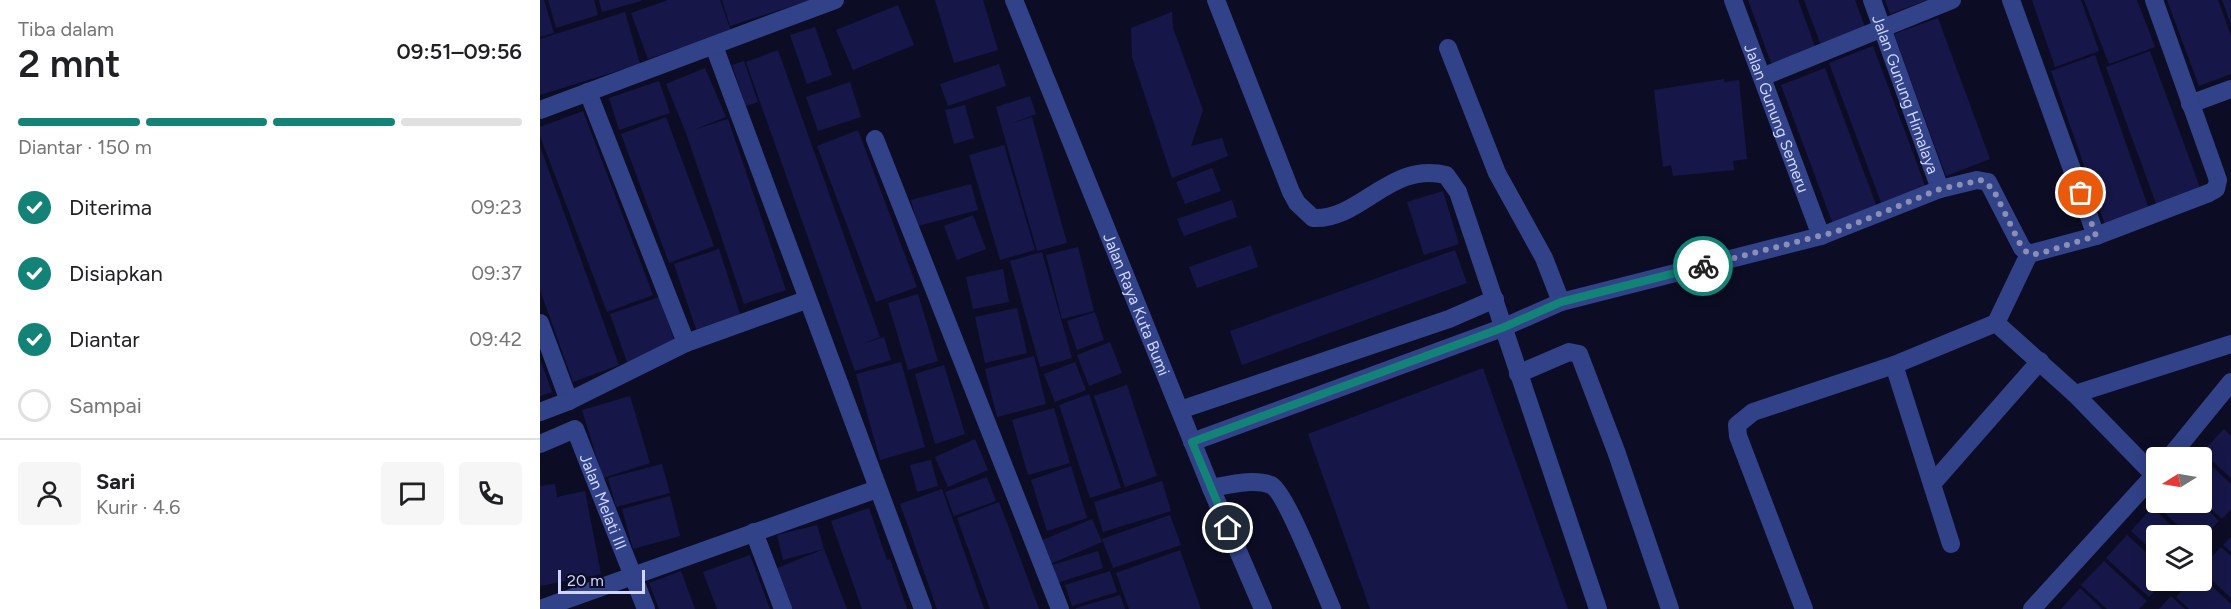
<!DOCTYPE html>
<html lang="id">
<meta charset="utf-8">
<style>
:root{--surface:#fff;--page:#f6f6f6;--text:#202124;--muted:#757577;--line:#e0e0e0;--accent:#128376}
body{margin:0;font-family:Figtree,sans-serif;background:var(--page);color:var(--text);height:100vh;display:flex;flex-direction:column;font-size:22px;white-space:nowrap}
*{box-sizing:border-box;margin:0}
p{font-size:20px;color:var(--muted)}
.icon{flex:none;width:33px;height:33px;fill:none;stroke:currentColor;stroke-width:2;stroke-linecap:round;stroke-linejoin:round}
.map{position:relative;flex:1;overflow:hidden}
.panel{display:flex;flex-direction:column;background:var(--surface);width:540px}
.panel>*{flex:none}
.needle{width:39px;rotate:259deg}
.controls{position:absolute;left:1606px;top:447px;display:grid;gap:12px}
.controls a{display:grid;place-items:center;width:66px;height:66px;border-radius:6px;background:var(--surface);box-shadow:0 3px 15px #0003;font-size:30px}
.scale{position:absolute;left:18px;bottom:15px;width:87px;box-sizing:border-box;padding-left:6px;border:3px solid #d0d5ff;border-top:0;font-size:16px;line-height:21px;white-space:nowrap;color:#d0d5ff;-webkit-text-stroke:4px #0c0d25;paint-order:stroke}
.pin{position:absolute;display:grid;place-items:center;width:51px;height:51px;color:#fff;margin:-26px;border:3px solid #fff;border-radius:50%;box-shadow:0 2px 6px #0007}
.courier{position:absolute;display:grid;place-items:center;width:60px;height:60px;margin:-30px;border:4px solid #128376;border-radius:50%;background:#fff;color:#222;box-shadow:0 2px 8px #0007}
.head em{font-style:normal;font-weight:600}
.head div{display:flex;flex-direction:column-reverse}
.head{display:flex;align-items:center;justify-content:space-between;height:102px;padding:0 18px}
h1{font-size:39px;font-weight:600;line-height:45px}
.bar{display:grid;grid-template-columns:repeat(4,1fr);gap:9px 6px;align-content:center;height:72px;padding:0 18px}
.bar i{height:8px;border-radius:4px;background:var(--line)}
.bar .active{background:var(--accent)}
.bar p{grid-column:span 4}
.line{display:flex;align-items:center;gap:15px;padding:0 18px;border-top:2px solid var(--line)}
.line div{flex:1}
.round{display:grid;place-items:center;flex:none;width:63px;height:63px;border-radius:6px;background:var(--page)}
ol{padding:0 18px;list-style:none}
li{display:flex;align-items:center;gap:18px;height:66px}
li p{margin-inline-start:auto}
li .icon{padding:6px;border-radius:50%;background:var(--accent);color:#fff;stroke-width:4}
li:last-child{color:var(--muted)}
li i{width:33px;height:33px;border:3px solid var(--line);border-radius:50%}
main{display:flex;flex:1;min-height:0}
.map>svg:first-child{display:block}
.building{fill:#161748}
.lines{fill:none;stroke-linecap:round;stroke-linejoin:round}
.minor{stroke:#314289;stroke-width:18}
.done{stroke:#8b8fb3;stroke-width:6;stroke-dasharray:0 10.8}
.route{stroke:#128376;stroke-width:8}
.labels{text-anchor:middle;stroke-width:6;stroke-linejoin:round;paint-order:stroke}
.street-label{font-size:16px;fill:#d0d5ff;stroke:#0c0d25}
</style>
<main>
<section class="panel">
<div class="head"><div><h1>2 mnt</h1><p>Tiba dalam</p></div><em>09:51–09:56</em></div>
<div class="bar"><i class="active"></i><i class="active"></i><i class="active"></i><i></i><p>Diantar · 150 m</p></div>
<ol>
<li><svg class="icon" aria-label="check" viewBox="0 0 24 24"><path d="M5 12l5 5 9-10"/></svg>Diterima<p>09:23</p></li>
<li><svg class="icon" aria-label="check" viewBox="0 0 24 24"><path d="M5 12l5 5 9-10"/></svg>Disiapkan<p>09:37</p></li>
<li><svg class="icon" aria-label="check" viewBox="0 0 24 24"><path d="M5 12l5 5 9-10"/></svg>Diantar<p>09:42</p></li>
<li><i></i>Sampai</li>
</ol>
<div class="line" style="height:108px"><a class="round"><svg class="icon" aria-label="person" viewBox="0 0 24 24"><circle cx="12" cy="8" r="4"/><path d="M4 21q1-7 8-7t8 7"/></svg></a><div><b>Sari</b><p>Kurir · 4.6</p></div><a class="round"><svg class="icon" aria-label="chat" viewBox="0 0 24 24"><path d="M4 5h16v11H9l-5 4z"/></svg></a><a class="round"><svg class="icon" aria-label="phone" viewBox="0 0 24 24"><path d="M5 4h4l2 5-3 2q2 4 5 5l2-3 5 2v4C11 20 4 13 5 4z"/></svg></a></div>
</section>
<div class="map">
<svg width="1691" height="609" viewBox="0 0 1691 609">
<rect width="100%" height="100%" fill="#0c0d25"/>
<!-- building -->
<path class="building" d="M0,0h4l10,33 -14,4z
M8,0h46l4,15 -42,13z
M59,0h42v1l-39,11z
M128,0h52l11,31 -83,28 -17,-46z
M182,0h89l-81,26z
M395,0h48l15,50 -44,13z
M1208,0h50l19,52 -44,16z
M1264,0h51l12,32 -45,16z
M1345,0h42l-37,14z
M1492,0h49l18,51 -44,16z
M1544,0h53l18,47 -46,17z
M1627,0h51l13,36v38l-32,12z
M1682,0h9v24z
M358,5l16,40 -61,25 -17,-40z
M85,12l15,52 -100,31v-56z
M632,12l1,16 30,82 -12,36 31,-8 6,18 -56,22 -40,-121 -1,-29z
M1398,18l52,141 -44,17 -52,-142z
M275,27l17,48 -25,9 -17,-49z
M1333,46l53,142 -44,17 -53,-142z
M238,50l102,287 -17,7 21,-7 7,23 -36,11 -109,-309z
M1610,51l52,142 -44,16 -52,-142z
M1555,55l55,157 -44,16 -55,-157z
M204,61l14,41 -12,4 -14,-41z
M459,64l7,22 -58,20 -8,-22z
M165,68l21,49 -33,13 35,-11 58,171 -42,14 -58,-171 -20,-49z
M1285,68l53,142 -44,17 -53,-142z
M1184,79v3l15,-2 8,79 -14,2 1,9 -61,6 -2,-11 -8,2 -9,-77z
M119,81l11,32 -51,17 -10,-32z
M310,82l11,35 -43,14 -12,-34z
M490,96l6,18 -24,9 20,-6 35,126 -30,8 -41,-144z
M425,105l9,33 -20,6 -9,-34z
M43,111l70,184 -46,17 -67,-176v-9z
M126,117l48,129 -45,17 -48,-129z
M318,130l59,157 -41,15 -59,-156z
M464,145l31,105 -35,10 -31,-105z
M0,146l79,219 -46,17 -33,-92z
M672,168l9,23 -36,13 -9,-22z
M431,184l7,26 -60,16 -7,-26z
M903,191l16,53 -35,11 -17,-53z
M692,200l5,17 -53,19 -7,-17z
M433,215l13,34 -29,11 -13,-34z
M711,245l7,22 -61,21 -8,-21z
M538,247l16,64 -32,8 -16,-64z
M179,249l23,71 -44,15 -24,-71z
M915,250l12,33 -225,82 -12,-34z
M502,252l30,106 -32,9 -30,-106z
M463,269l6,33 -36,7 -7,-32z
M378,294l20,67 -30,9 -20,-67z
M119,297l17,48 -49,17 -17,-48z
M477,308l10,45 -42,10 -10,-46z
M555,312l9,28 -27,10 -10,-29z
M570,342l12,31 -33,13 -12,-31z
M494,356l12,48 -49,13 -12,-48z
M0,359l12,33 -12,4z
M361,362l24,85 -45,13 -24,-86z
M535,362l11,28 -31,12 -11,-28z
M404,365l21,69 -30,10 -20,-70z
M943,368l85,241h-198l-62,-175z
M587,385l30,91 -32,11 -31,-91z
M549,394l32,94 -31,10 -31,-93z
M90,396l20,67 -47,15 -21,-68z
M514,408l16,55 -42,12 -16,-55z
M1684,429l7,7v42l-29,-26z
M435,439l13,31 -40,17 -13,-30z
M1662,457l29,27v25l-9,10 -20,-18z
M391,460l7,26 -21,6 -7,-27z
M122,464l8,29 -54,14 -8,-29z
M531,466l16,52 -40,13 -16,-51z
M447,477l9,24 -42,15 -9,-24z
M622,481l9,30 -68,21 -9,-30z
M15,484l2,13 28,-6 16,83 -61,12v-100z
M402,489l30,85 12,35h-47l-29,-83 -8,-22z
M130,496l10,40 -47,13 -11,-40z
M459,502l10,26 30,81h-49l-33,-91z
M1613,502h47l19,19 -17,18v-3h-13z
M1612,507l31,29h-26v19l-26,-24z
M329,508l18,52 3,-1 17,50h-45l-31,-88z
M630,515l11,30 -68,23 -11,-29z
M552,519l10,23 -54,23 -10,-23z
M277,525l7,24 23,60h-56l-16,-40 49,-20 -41,11 -6,-25z
M1587,535l30,27v18h8l-16,17 -43,-39z
M1691,537v15l-8,-7z
M1681,547l10,9v42l-29,-27v-4z
M640,550l21,59h-72l-13,-36z
M558,551l5,17 -46,15 -5,-18z
M210,555l20,54h-53l-14,-37z
M1564,561l43,40 -8,8h-32l-26,-24z
M141,571l14,38h-36l-10,-26z
M570,571l7,21 -45,14 -7,-21z
M1662,577l29,27v5h-42l-13,-12 15,-17h11z
M1540,588l22,21h-41z
M580,595l5,14h-49v-1z
M1631,596l14,13h-26z"/>
<g class="lines">
<!-- minor -->
<g class="minor">
<path id="s1" d="M474,0l197,488 52,121"/>
<path d="M676,0l75,192 6,11 16,15c47,3 77,-57 133,-43l12,17 140,417"/>
<path id="s2" d="M1193,0l88,236"/>
<path id="s3" d="M1332,0l68,189"/>
<path d="M1471,0l85,236"/>
<path d="M174,46l209,563"/>
<path d="M908,48l49,125 47,85 17,44"/>
<path d="M1222,77l190,-77"/>
<path d="M48,92l98,251"/>
<path d="M1650,104l41,-15"/>
<path d="M0,110l295,-110"/>
<path d="M335,139l185,470"/>
<path d="M0,323l29,78"/>
<path d="M1456,323l33,-69"/>
<path d="M1354,365l57,179"/>
<path d="M978,374l51,-22 10,2 37,97 54,158"/>
<path d="M1535,394l156,-50"/>
<path d="M640,410l269,-91 46,-20"/>
<path d="M0,412l29,-11 117,-58 120,-43"/>
<path d="M652,442l310,-114 59,-26 260,-66 119,-47 37,-9 11,2 34,66 7,6 67,-18 113,-43 7,-4 2,-9 -64,-180"/>
<path id="s4" d="M0,444l35,-15 71,180"/>
<path d="M1629,458l62,-76"/>
<path d="M1392,484l108,-123"/>
<path d="M671,488c18,-3 42,-10 60,-3 15,7 52,104 61,124"/>
<path d="M214,532l29,77"/>
<path d="M0,609l337,-120"/>
<path d="M1264,609l-66,-173 -1,-11 16,-13 141,-47 102,-42 79,71 79,81"/>
<path d="M1492,609l125,-137"/>
</g>
</g>
<g class="lines">
<!-- done -->
<path class="done" d="M1163,266l132,-34 105,-43 42,-9 11,9 29,59 7,6h9l58,-18 -15,-43"/>
<!-- route -->
<path class="route" d="M688,528l-36,-86 310,-114 59,-26 142,-36"/>
</g>
<g class="labels">
<!-- street labels -->
<g class="street-label">
<text dy="6" stroke="none"><textPath href="#s3" startOffset="100">Jalan Gunung Himalaya</textPath></text>
<text dy="6" stroke="none"><textPath href="#s2" startOffset="126">Jalan Gunung Semeru</textPath></text>
<text dy="6" stroke="none"><textPath href="#s1" startOffset="328">Jalan Raya Kuta Bumi</textPath></text>
<text dy="6" stroke="none"><textPath href="#s4" startOffset="116">Jalan Melati III</textPath></text>
</g>
</g>
</svg>
<div class="controls">
<a><svg class="needle" viewBox="-14 -14 28 28"><path d="M0-13l5 13h-10z" fill="#e53935"/><path d="M0 13l5-13h-10z" fill="#757577"/></svg></a>
<a><svg class="icon" aria-label="layers" viewBox="0 0 24 24"><path d="M12 4l9 5-9 5-9-5zM3 14l9 5 9-5"/></svg></a>
</div>
<div class="scale">20 m</div>
<div class="pin" style="left:1541px;top:193px;background:#ea580c"><svg class="icon" aria-label="bag" viewBox="0 0 24 24"><path d="M5 8h14l-1 12H6zM9 8a3 3 0 0 1 6 0"/></svg></div>
<div class="pin" style="left:688px;top:528px;background:#1f2937"><svg class="icon" aria-label="home" viewBox="0 0 24 24"><path d="M3 11l9-7 9 7M6 9v11h12V9"/></svg></div>
<div class="courier" style="left:1163px;top:266px"><svg class="icon" aria-label="bike" viewBox="0 0 24 24"><circle cx="6" cy="16" r="4"/><circle cx="18" cy="16" r="4"/><path d="M6 16l4-8h5l3 8M10 8l3 8H6M13 5h3"/></svg></div>
</div>
</main>
